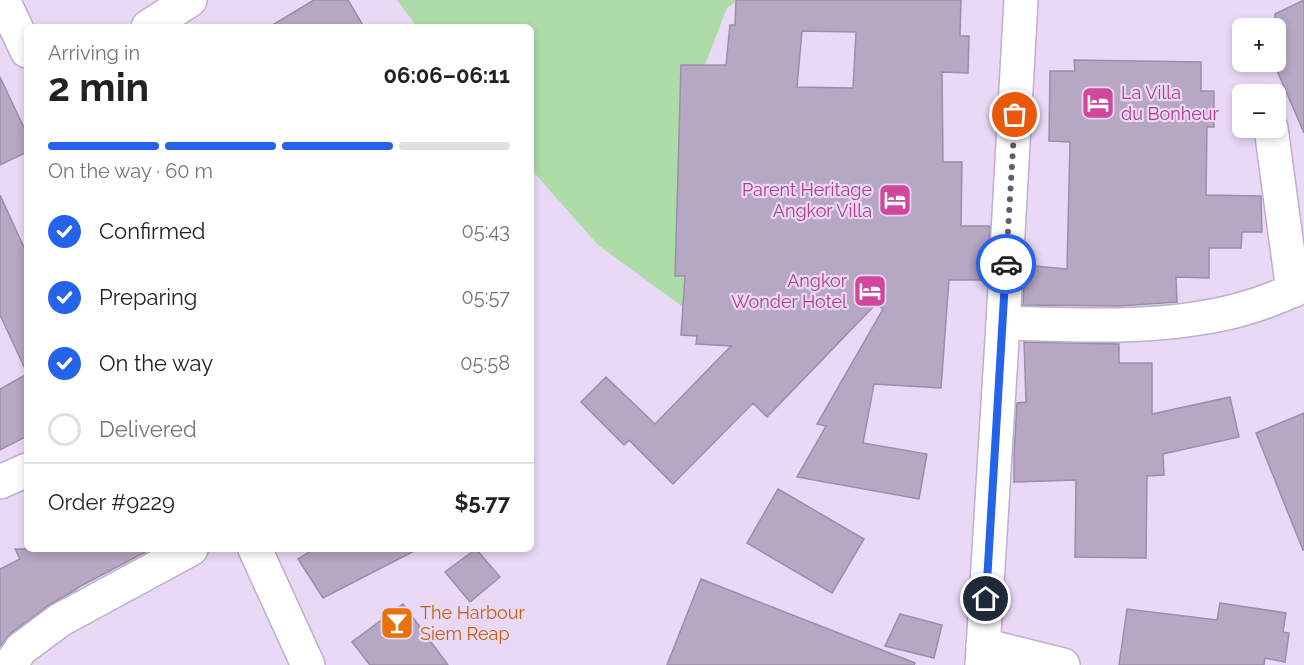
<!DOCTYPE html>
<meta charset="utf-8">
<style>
:root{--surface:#fff;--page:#f2f2f2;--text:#222;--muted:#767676;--line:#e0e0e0;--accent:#2563eb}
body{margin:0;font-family:Raleway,sans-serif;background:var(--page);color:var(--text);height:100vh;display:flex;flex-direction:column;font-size:22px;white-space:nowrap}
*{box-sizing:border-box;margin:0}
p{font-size:20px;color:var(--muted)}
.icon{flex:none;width:33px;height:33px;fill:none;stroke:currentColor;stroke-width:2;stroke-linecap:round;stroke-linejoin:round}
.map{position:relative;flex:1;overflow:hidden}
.details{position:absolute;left:24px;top:24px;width:510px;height:528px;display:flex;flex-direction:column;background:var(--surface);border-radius:9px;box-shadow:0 3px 9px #0003}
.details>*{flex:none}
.tools{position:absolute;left:1232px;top:18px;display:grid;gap:12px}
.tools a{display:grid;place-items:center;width:54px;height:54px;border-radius:9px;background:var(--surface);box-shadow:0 3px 9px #0003;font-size:30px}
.pin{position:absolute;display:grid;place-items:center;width:51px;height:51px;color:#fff;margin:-26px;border:3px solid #fff;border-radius:50%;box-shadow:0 2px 6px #0007}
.courier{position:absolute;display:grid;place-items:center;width:60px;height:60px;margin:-30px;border:4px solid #2563eb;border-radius:50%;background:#fff;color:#222;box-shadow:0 2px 8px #0007}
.summary em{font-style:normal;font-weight:700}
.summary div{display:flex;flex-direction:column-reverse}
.summary{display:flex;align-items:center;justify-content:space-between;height:102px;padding:0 24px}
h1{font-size:39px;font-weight:700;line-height:45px}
.bar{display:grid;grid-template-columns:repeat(4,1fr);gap:9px 6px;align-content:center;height:72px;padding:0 24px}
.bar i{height:8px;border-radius:4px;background:var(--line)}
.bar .on{background:var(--accent)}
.bar p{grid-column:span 4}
.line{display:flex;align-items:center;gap:15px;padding:0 24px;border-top:2px solid var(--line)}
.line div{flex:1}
ol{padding:0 24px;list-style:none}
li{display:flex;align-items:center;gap:18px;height:66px}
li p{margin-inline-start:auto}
li .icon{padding:6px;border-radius:50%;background:var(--accent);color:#fff;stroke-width:4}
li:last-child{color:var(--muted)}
li i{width:33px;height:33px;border:3px solid var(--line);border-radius:50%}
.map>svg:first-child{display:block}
.green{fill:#addca8}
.building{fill:#b6a7c2;stroke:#9c8da8;stroke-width:1.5;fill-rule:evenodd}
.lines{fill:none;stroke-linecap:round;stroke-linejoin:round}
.minor-casing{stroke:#beafca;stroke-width:36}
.major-casing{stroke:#beafca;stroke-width:36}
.minor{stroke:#fff;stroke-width:33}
.major{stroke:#fff;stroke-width:33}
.done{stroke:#645c6c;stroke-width:6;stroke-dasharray:0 10.8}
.route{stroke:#2563eb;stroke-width:8}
.labels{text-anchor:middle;stroke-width:4.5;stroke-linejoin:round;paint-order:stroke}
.hotel-label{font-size:18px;fill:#b23c85;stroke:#e9d9f6;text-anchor:end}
.food-label{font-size:18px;fill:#c56008;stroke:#e9d9f6;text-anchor:start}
</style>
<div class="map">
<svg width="1304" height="665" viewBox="0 0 1304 665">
<rect width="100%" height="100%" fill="#e9d9f6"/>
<!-- green -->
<path class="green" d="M397,0h341l-11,8 -30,77 8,238 -107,-78 -67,-76v-142h-114z"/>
<!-- building -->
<path class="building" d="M314,0h34l16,27h-95z
M736,0h225l-1,36h9l-1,37 -26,-1 1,90h19l-1,64h29l-3,54h-38l-8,108 -67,-4 -11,59 64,11 -8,45 -122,-22 29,-51 -9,-2 66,-115 -7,-5 -109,113 -14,-14 -80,81 -44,-44 -5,5 -43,-43 25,-25 49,47 76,-78 -35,-2 1,-8 -16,-1 4,-59h-10l6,-211h45l4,-40h5zM802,31l54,1 -3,56 -56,-1z
M1304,0v133l-29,-67v-52z
M1074,60l127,2v29h13v36h-7l-1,68 55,1 1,36h-20l-1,16h-32v30l-33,-1 1,25 -58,4 -96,-1 2,-40 42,4 3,-127 -21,-1 1,-70h25z
M0,77l27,57v18l-27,13z
M0,195l27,59v119l-27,-58z
M1024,342l95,2v19h33v51l78,-17 9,40 -76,17 1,21 -17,1 -1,82 -71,-1 1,-77 -62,2v-28l3,-51 9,-1z
M27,374v62l-27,14v-61z
M1304,413v137h-1l-47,-117z
M778,489l86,50 -32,54 -85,-50z
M15,549h136l-74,39v1l-28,16 -39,29 -10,12v-77l20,-10z
M314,549h104l-95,49 -25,-39z
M476,549l24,28 -30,25 -25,-30z
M701,579l214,84 -1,2h-247z
M1220,603l66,10 -3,19 6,1 -4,29 -20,-4 -1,7h-145l8,-56 90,11z
M403,604l45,61h-78l-18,-23z
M900,614l42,11 -8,33 -49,-12z"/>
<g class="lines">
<!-- minor casing -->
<g class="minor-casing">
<path id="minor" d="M3,0l24,51
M148,27l42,-27
M1271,128l22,163
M1003,323c78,2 156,7 232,-12 24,-6 47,-15 69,-26
M0,482l27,-12
M255,549l53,116
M983,645l80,20
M10,665l11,-16 39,-29 131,-71"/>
</g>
<!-- major casing -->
<g class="major-casing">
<path id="major" d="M982,665l21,-342 18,-323"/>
</g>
<!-- minor -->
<use href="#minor" class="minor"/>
<!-- major -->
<use href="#major" class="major"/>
</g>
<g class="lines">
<!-- done -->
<path class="done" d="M1006,264l9,-149"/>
<!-- route -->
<path class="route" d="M986,599l20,-335"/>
</g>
<!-- icons -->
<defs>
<g id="hotel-square" transform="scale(1.725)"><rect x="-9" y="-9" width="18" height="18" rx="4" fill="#d1479c" stroke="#e9d9f6"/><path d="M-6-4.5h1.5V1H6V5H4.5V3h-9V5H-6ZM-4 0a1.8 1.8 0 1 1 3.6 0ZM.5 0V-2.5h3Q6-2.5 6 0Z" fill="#fff"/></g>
<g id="bar-square" transform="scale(1.725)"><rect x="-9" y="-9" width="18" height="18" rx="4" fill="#e8710a" stroke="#e9d9f6"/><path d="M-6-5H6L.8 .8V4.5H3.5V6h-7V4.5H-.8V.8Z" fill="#fff"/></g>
</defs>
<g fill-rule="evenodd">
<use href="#hotel-square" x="1098" y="103"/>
<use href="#hotel-square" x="895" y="200"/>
<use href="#hotel-square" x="870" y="291"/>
<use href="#bar-square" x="397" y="623"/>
</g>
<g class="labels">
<!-- hotel labels -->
<g class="hotel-label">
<text x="1121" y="99" text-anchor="start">La Villa<tspan x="1121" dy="21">du Bonheur</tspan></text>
<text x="872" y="196">Parent Heritage<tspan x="872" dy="21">Angkor Villa</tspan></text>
<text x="847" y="287">Angkor<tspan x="847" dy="21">Wonder Hotel</tspan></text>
</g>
<!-- food labels -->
<g class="food-label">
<text x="420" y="619">The Harbour<tspan x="420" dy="21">Siem Reap</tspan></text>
</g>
</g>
</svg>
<div class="tools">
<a>+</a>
<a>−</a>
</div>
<div class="pin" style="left:1015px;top:115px;background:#ea580c"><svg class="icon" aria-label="bag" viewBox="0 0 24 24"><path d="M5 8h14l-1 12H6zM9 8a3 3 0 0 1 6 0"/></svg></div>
<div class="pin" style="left:986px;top:599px;background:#1f2937"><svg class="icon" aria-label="home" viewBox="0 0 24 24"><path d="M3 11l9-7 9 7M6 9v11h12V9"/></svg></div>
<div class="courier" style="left:1006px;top:264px"><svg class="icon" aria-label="car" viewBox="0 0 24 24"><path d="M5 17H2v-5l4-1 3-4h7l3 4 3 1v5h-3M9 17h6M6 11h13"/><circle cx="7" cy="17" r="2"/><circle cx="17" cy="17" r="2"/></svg></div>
<section class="details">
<div class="summary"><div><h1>2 min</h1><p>Arriving in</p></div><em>06:06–06:11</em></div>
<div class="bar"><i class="on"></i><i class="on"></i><i class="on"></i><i></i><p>On the way · 60 m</p></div>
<ol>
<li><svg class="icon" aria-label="check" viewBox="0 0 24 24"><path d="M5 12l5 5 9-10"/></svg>Confirmed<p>05:43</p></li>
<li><svg class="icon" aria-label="check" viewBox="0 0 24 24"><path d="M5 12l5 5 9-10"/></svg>Preparing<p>05:57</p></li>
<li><svg class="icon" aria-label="check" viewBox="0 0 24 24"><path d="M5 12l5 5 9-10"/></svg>On the way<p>05:58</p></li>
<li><i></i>Delivered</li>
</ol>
<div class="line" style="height:78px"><div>Order #9229</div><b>$5.77</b></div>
</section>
</div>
